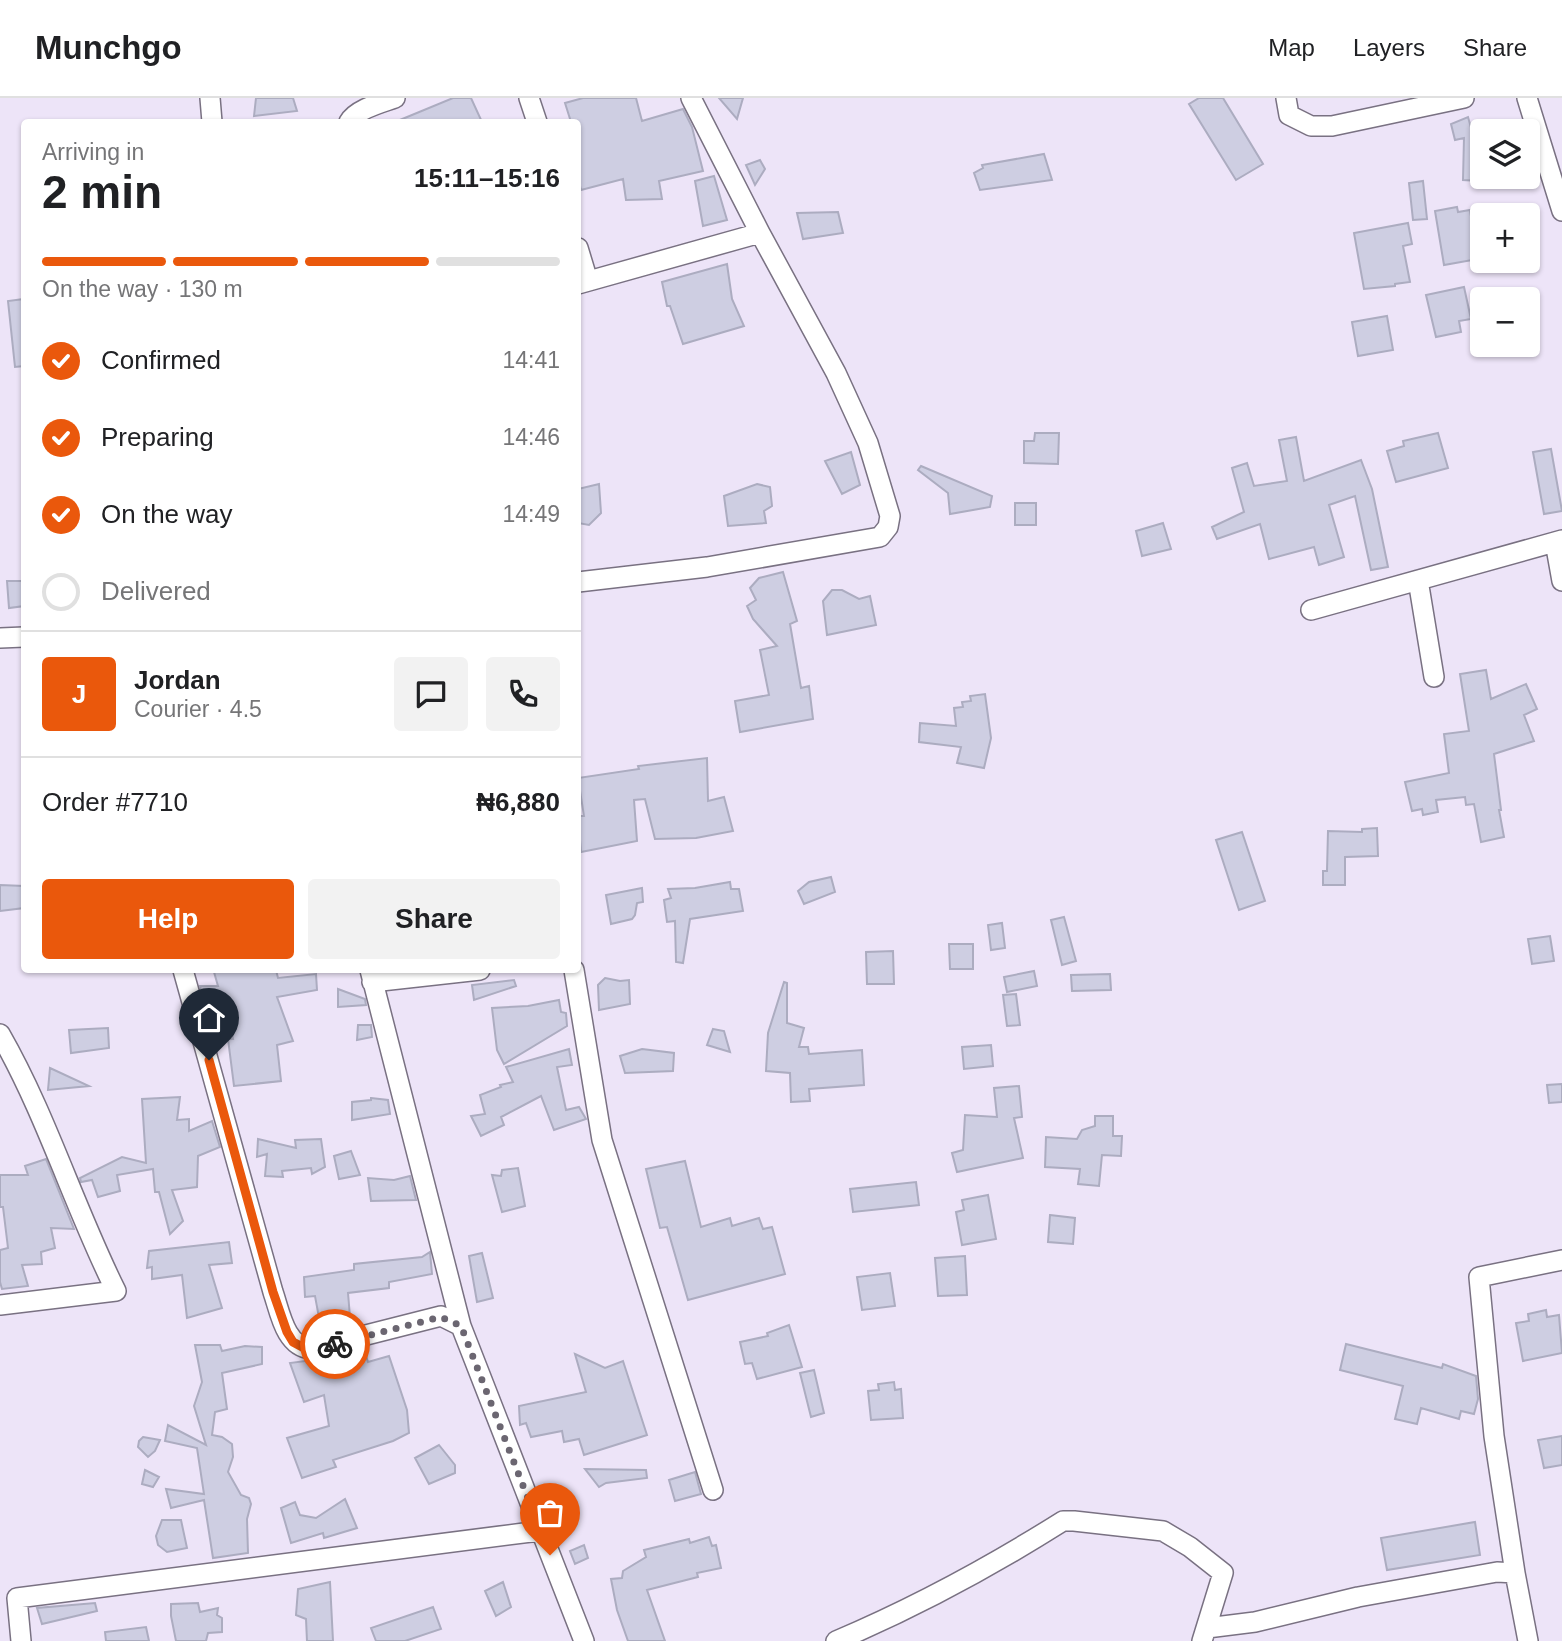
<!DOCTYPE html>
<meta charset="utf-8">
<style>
:root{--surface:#fff;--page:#f2f2f2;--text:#202124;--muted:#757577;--line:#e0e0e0;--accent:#ea580c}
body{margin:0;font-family:Helvetica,sans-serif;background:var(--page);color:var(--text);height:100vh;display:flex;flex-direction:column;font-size:26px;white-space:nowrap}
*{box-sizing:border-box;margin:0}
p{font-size:23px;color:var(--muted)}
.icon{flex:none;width:38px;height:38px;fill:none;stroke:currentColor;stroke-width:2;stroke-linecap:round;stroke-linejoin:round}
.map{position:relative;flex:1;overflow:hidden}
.panel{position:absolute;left:21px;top:21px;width:560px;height:854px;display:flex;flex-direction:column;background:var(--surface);border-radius:7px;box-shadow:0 2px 5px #0004}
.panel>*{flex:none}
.buttons{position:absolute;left:1470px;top:21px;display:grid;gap:14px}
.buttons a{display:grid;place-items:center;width:70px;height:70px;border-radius:7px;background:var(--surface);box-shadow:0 2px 5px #0004;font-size:35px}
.pin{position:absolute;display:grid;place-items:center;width:60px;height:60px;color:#fff;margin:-72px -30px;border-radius:50% 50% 50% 0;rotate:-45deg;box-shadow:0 0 7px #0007}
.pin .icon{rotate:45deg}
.courier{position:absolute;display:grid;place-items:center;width:70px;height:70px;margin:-35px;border:5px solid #ea580c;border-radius:50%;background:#fff;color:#222;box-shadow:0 2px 9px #0007}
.overview em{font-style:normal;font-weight:800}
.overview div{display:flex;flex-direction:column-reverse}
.overview{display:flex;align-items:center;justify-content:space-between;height:119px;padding:0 21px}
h1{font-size:46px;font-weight:800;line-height:52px}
.bar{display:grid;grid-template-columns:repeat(4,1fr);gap:10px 7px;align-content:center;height:84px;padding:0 21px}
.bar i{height:9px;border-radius:5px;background:var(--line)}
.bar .active{background:var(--accent)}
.bar p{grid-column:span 4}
.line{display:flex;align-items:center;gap:18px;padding:0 21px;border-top:2px solid var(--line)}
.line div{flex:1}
.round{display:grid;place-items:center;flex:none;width:74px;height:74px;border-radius:7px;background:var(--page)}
ol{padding:0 21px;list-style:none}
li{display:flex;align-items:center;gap:21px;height:77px}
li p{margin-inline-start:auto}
li .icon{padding:7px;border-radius:50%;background:var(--accent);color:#fff;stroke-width:4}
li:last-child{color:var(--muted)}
li i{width:38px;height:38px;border:4px solid var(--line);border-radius:50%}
.primary-button{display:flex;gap:14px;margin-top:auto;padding:14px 21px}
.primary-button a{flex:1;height:80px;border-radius:7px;background:var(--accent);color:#fff;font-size:28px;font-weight:800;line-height:80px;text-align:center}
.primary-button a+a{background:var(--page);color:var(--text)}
header{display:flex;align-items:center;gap:42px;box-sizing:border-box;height:98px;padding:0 35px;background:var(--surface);border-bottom:2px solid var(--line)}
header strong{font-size:33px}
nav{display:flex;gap:38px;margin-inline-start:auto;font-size:24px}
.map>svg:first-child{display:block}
.building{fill:#cecee2;stroke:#acacc0;stroke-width:2}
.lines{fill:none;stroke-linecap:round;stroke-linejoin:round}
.minor-casing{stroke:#797182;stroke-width:22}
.minor{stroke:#fff;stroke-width:19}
.done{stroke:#6b6671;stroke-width:7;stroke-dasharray:0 12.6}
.route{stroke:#ea580c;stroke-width:9}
</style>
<header>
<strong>Munchgo</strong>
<nav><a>Map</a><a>Layers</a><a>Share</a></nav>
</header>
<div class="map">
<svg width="1562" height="1543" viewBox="0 0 1562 1543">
<rect width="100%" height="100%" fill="#ede4f8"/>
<!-- building -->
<path class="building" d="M256,0h37l4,13 -43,5z
M453,0h18l11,24h-87z
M583,0h53l6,23 41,-12 9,18 11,44 -44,10 3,18 -36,1 -3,-21 -42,11 -3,-12v-56h-7l-6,-19z
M719,0h24l-6,21z
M1199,0h24l40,66 -27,16 -47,-76z
M1468,19l12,43 -1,21 -16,-1 1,-42 -9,2 -4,-16z
M1044,56l8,26 -72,10 -6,-17 9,-5 -1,-3z
M760,62l5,9 -10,16 -9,-20z
M714,78l13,44 -24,6 -8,-45z
M1423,83l4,38 -14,1 -4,-37z
M1457,109l1,5 12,-2 8,49 -34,6 -9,-54z
M838,114l5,21 -40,6 -6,-26z
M1408,125l4,21 -9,2 7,36 -15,2v2l-31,3 -10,-56z
M727,166l5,35 12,27 -61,18 -13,-38h-3l-5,-24z
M1464,189l7,32 -12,2 2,11 -25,5 -10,-42z
M24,201v67l-9,1 -7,-66z
M1387,218l6,34 -35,6 -6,-34z
M1035,335h24l-1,31 -34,-1v-22h10z
M1438,335l10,35 -52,14 -9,-31 17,-5 -1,-5z
M1296,339l8,44 57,-21 11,29 16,78 -17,3 -16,-74 -26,9 15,52 -25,8 -5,-18 -45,12 -9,-35 -43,15 -5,-12 32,-15 -12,-44 15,-5 7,23 33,-5 -8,-41z
M1551,351l11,62 -18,3 -11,-62z
M851,354l9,33 -18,9 -17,-33z
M921,368l71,30 -2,11 -40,7 -2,-21 -30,-23z
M599,386l2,29 -12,12 -11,-2v-34z
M757,386l13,3 2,19 -8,5 2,12 -38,3 -4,-30z
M1015,405h21v22h-21z
M1163,425l8,26 -29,7 -6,-25z
M783,474l14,49 -7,3 11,64 8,-2 4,33 -73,13 -5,-31 34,-6 -9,-45 17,-4 -24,-27 -6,-13 9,-6 -6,-12 9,-10z
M7,483h17v25l-15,2z
M832,492h10l17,9 11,-3 6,29 -49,10 -4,-34z
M1486,572l5,29 35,-15 11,25 -13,6 10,26 -40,13 7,56h-2l5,27 -23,5 -7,-38 -8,1 -1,-8 -29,3 2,12 -15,3 -1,-6 -10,2 -7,-29 44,-9 -5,-39 25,-3 -9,-57z
M985,596l6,44 -7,30 -27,-5 4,-16 -42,-5 1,-19 36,3 -2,-18 9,-1 -1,-5 9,-1 -1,-5z
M707,660l1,43 16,-4 9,34 -37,7 -41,1 -10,-40 -11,1 3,41 -56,11 -3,-36h6l-6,-38 61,-9 -1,-3z
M1377,730l1,28 -33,1v28h-22v-14h4l1,-40 34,1v-3z
M1242,734l23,69 -26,9 -23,-70z
M831,779l4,15 -31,12 -6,-13 11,-9z
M730,784l1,7h8l4,22 -53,8 -7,44 -7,-1 -1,-41 -8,1 -3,-22 7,-2 -3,-9 27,-1z
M0,787l24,1v22l-24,3z
M642,790l1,14 -6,1 -2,12 -3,4 -21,5 -5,-29z
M1064,819l12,44 -14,4 -11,-45z
M1002,825l3,25 -14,2 -3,-25z
M1550,838l4,25 -22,3 -4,-25z
M949,846h24v25h-23z
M893,853l1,33h-27l-1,-32z
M225,872h51l2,8 38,-4 1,16 -40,7 16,44 -16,4 4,36 -47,5 -6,-47h5l-5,-30 -22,-2 -6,-21h18l-4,-14z
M1034,873l3,15 -30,6 -3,-15z
M1110,876l1,16 -39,1 -1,-16z
M605,880l15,3 9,-1 1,24 -31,6 -1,-25z
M514,882l2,6 -42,14 -2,-15z
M784,884l3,1v40l17,5 -5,19h9l1,7 53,-4 2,35 -55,4 1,12 -19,1 -1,-29 -24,-2 2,-38z
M338,891l27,10 1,6 -28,2z
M1016,896l4,31 -13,1 -4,-31z
M559,902l2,12 5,1 1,13 -63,38 -7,-14 -5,-42 36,-2z
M358,927h13l1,12 -15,3z
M108,930l1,20 -38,5 -2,-23z
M713,931l11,2 6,21 -23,-7z
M991,947l2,21 -29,3 -2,-22z
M569,951l3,16 -15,2 9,43 13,-3 7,12 -32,11 -13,-34 -40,21 3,8 -23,11 -10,-20 14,-2 -5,-19 21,-8 -1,-2 13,-3 -7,-15z
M642,951l32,4 -1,18 -48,2 -5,-17z
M50,970l39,18 -41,4z
M1562,986v18l-13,1 -2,-18z
M1019,988l3,31 -8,1 9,40 -66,14 -5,-19 11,-3 2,-35 32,2 -3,-29z
M180,999l-3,23 12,-1v12l23,-10 8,26 -22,9 -1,31 -25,3 11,31 -13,13 -11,-42h-4l-2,-23 -36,6 3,16 -22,6 -6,-17 -11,2 -1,-4 42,-21 24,6 -4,-64z
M371,1000l17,2 2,14 -38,6v-18l19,-2z
M1095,1018h18v20h9l-1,20 -19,-1 -3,31 -21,-2 2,-15 -35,-2 1,-30 31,2 5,-9 13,-4z
M258,1041l38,9 -1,-8 26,-1 4,28 -13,7 -1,-6 -29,3 1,6 -18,-1 2,-22 -10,3z
M351,1053l9,24 -21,4 -5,-23z
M46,1061l28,70 -23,-1 4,20 -14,4 1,12 -20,1 6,21 -26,3 -2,-7v-32l8,-2 -5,-41h-3v-32h28l-3,-9z
M685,1063l16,66 29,-9 2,8 27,-8 4,11 9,-2 13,47 -97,26 -21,-73 -7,1 -14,-59z
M518,1070l7,38 -23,6 -10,-37 9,1 1,-6z
M410,1078l6,24 -45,1 -3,-23 26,2z
M916,1084l3,23 -66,7 -3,-23z
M988,1097l8,44 -34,6 -6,-33 8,-2 -2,-10z
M1050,1117l25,3 -2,26 -25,-2z
M229,1144l3,21 -23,2 13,43 -35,10 -5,-43 -30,4v-12l-5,1 2,-17z
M430,1154l2,22 -43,8v6l-41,5 2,24 -30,6 -5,-27 -10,1 -1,-20 50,-7v-6l68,-7z
M482,1155l11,45 -16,4 -8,-46z
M965,1158l2,39 -29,1 -3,-38z
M890,1175l5,33 -33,4 -5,-33z
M1546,1212l1,7 12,-2 3,38 -39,8 -7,-38 13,-2 -1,-7z
M789,1227l13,42 -45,12 -5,-16 -7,1 -5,-22 28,-6 -1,-3z
M1346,1246l96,24 1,-4 33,12 2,23 -4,15 -13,-3 -2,8 -38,-11 -4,16 -22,-5 8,-33 -63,-16z
M195,1247h25l2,6 23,-5 17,1v17l-40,9 5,36 -12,3 -3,23 10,2 10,7 1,13 -5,15 13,23 8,3 2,6 -4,15 1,34 -35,5 -9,-58 -33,8 -5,-19 38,5 -7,-46 -32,-7 3,-16 38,20 -12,-39 8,-24z
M365,1255l3,9 21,-6 18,54 2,23 -16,8 -60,19 3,7 -34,11 -15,-40 42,-12 -5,-31 -20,7 -14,-39z
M575,1256l30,14 18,-7 24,74 -63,20 -5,-16 -15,3 -2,-11 -31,6 -5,-14 -6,2 -1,-19 67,-14z
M814,1272l10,43 -13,4 -11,-44z
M894,1284l1,8 6,-1 2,29 -32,2 -3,-29 11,-1 -1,-6z
M1562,1338v29l-18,3 -6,-28z
M143,1339l17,3 -5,11 -7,6 -10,-10 1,-6z
M439,1347l16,20v8l-26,11 -14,-26z
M585,1371l61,1 1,8 -41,5 -7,4z
M145,1372l14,7 -6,10 -11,-3z
M695,1374l6,22 -26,7 -6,-21z
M345,1401l12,29 -33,10 -1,-5 -32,10 -10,-35 14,-6 5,13 16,3z
M162,1422h19l6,28 -20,4 -9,-7 -2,-9z
M1475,1424l5,33 -93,15 -6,-32z
M709,1439l3,9 4,-1 5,23 -24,5 1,4 -51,13 18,51h-37l-11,-31 -6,-31 11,-1 1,-7 23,-14 -2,-7 45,-11 1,4z
M584,1447l4,13 -13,6 -5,-13z
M330,1484l3,59h-26l-1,-22 -10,-4 2,-26z
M503,1484l8,25 -15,9 -11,-25z
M95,1505l2,8 -55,13 -5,-16z
M198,1505l2,9 18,-4 -1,7 5,3v14l-14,1 -2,8h-30l-5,-25v-12z
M433,1509l8,22 -36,12h-29l-5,-13z
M146,1529l3,14h-43l-1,-9z"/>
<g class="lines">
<!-- minor casing -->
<g class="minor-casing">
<path id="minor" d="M210,0l2,24
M529,0l8,24
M1286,0l3,17 22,11h21l132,-28
M1527,0l35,113
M349,24c7,-13 32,-19 46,-24
M578,150l10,33
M578,186l182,-51 -69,-135
M1555,444l7,39
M1418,482l16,97
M578,484l129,-15 173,-30 8,-10 2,-11 -22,-73 -32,-70 -76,-140
M1311,512l251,-70
M0,540l24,-1
M183,872l90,322c7,20 12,55 38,57l130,-33 20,10
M370,872l91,356 123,315
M574,872l28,170 111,350
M372,884l108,-12
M0,936c47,82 74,173 116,257l-116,14
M1515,1475l-21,-137 -15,-159 83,-17
M1207,1530l48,-6 103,-25 139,-25 18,1 13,68
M21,1543l-4,-43 522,-67
M836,1543c80,-34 154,-74 227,-120h11l89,10 27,16 33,26 -21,68"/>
</g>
<!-- minor -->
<use href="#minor" class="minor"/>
</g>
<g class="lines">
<!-- done -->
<path class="done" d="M335,1246l106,-27 20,9 89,229"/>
<!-- route -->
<path class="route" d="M209,962l64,232 14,40 6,10 13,7 29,-5"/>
</g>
</svg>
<div class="buttons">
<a><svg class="icon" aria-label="layers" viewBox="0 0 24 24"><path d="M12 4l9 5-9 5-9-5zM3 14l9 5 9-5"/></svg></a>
<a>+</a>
<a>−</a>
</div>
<div class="pin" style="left:550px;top:1457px;background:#ea580c"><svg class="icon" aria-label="bag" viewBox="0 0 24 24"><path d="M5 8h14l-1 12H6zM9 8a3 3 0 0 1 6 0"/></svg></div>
<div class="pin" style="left:209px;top:962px;background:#1f2937"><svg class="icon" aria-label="home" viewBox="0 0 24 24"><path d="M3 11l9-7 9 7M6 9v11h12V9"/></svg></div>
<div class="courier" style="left:335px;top:1246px"><svg class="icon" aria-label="bike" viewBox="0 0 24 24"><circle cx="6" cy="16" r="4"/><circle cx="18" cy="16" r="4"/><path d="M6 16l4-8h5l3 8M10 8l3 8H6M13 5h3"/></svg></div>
<section class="panel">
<div class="overview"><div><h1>2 min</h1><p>Arriving in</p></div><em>15:11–15:16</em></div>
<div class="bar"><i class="active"></i><i class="active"></i><i class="active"></i><i></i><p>On the way · 130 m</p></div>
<ol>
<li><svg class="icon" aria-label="check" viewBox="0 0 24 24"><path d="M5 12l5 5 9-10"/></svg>Confirmed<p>14:41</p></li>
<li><svg class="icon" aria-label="check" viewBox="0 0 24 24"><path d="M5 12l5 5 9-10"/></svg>Preparing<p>14:46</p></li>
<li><svg class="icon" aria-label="check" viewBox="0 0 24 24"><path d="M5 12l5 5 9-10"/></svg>On the way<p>14:49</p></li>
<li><i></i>Delivered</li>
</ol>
<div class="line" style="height:126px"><b class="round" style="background:var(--accent);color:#fff">J</b><div><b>Jordan</b><p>Courier · 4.5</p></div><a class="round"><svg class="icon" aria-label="chat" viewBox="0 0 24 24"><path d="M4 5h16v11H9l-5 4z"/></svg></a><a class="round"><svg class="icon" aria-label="phone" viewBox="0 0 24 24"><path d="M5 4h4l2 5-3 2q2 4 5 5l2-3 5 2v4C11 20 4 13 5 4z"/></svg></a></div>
<div class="line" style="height:91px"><div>Order #7710</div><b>₦6,880</b></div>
<div class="primary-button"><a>Help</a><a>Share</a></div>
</section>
</div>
